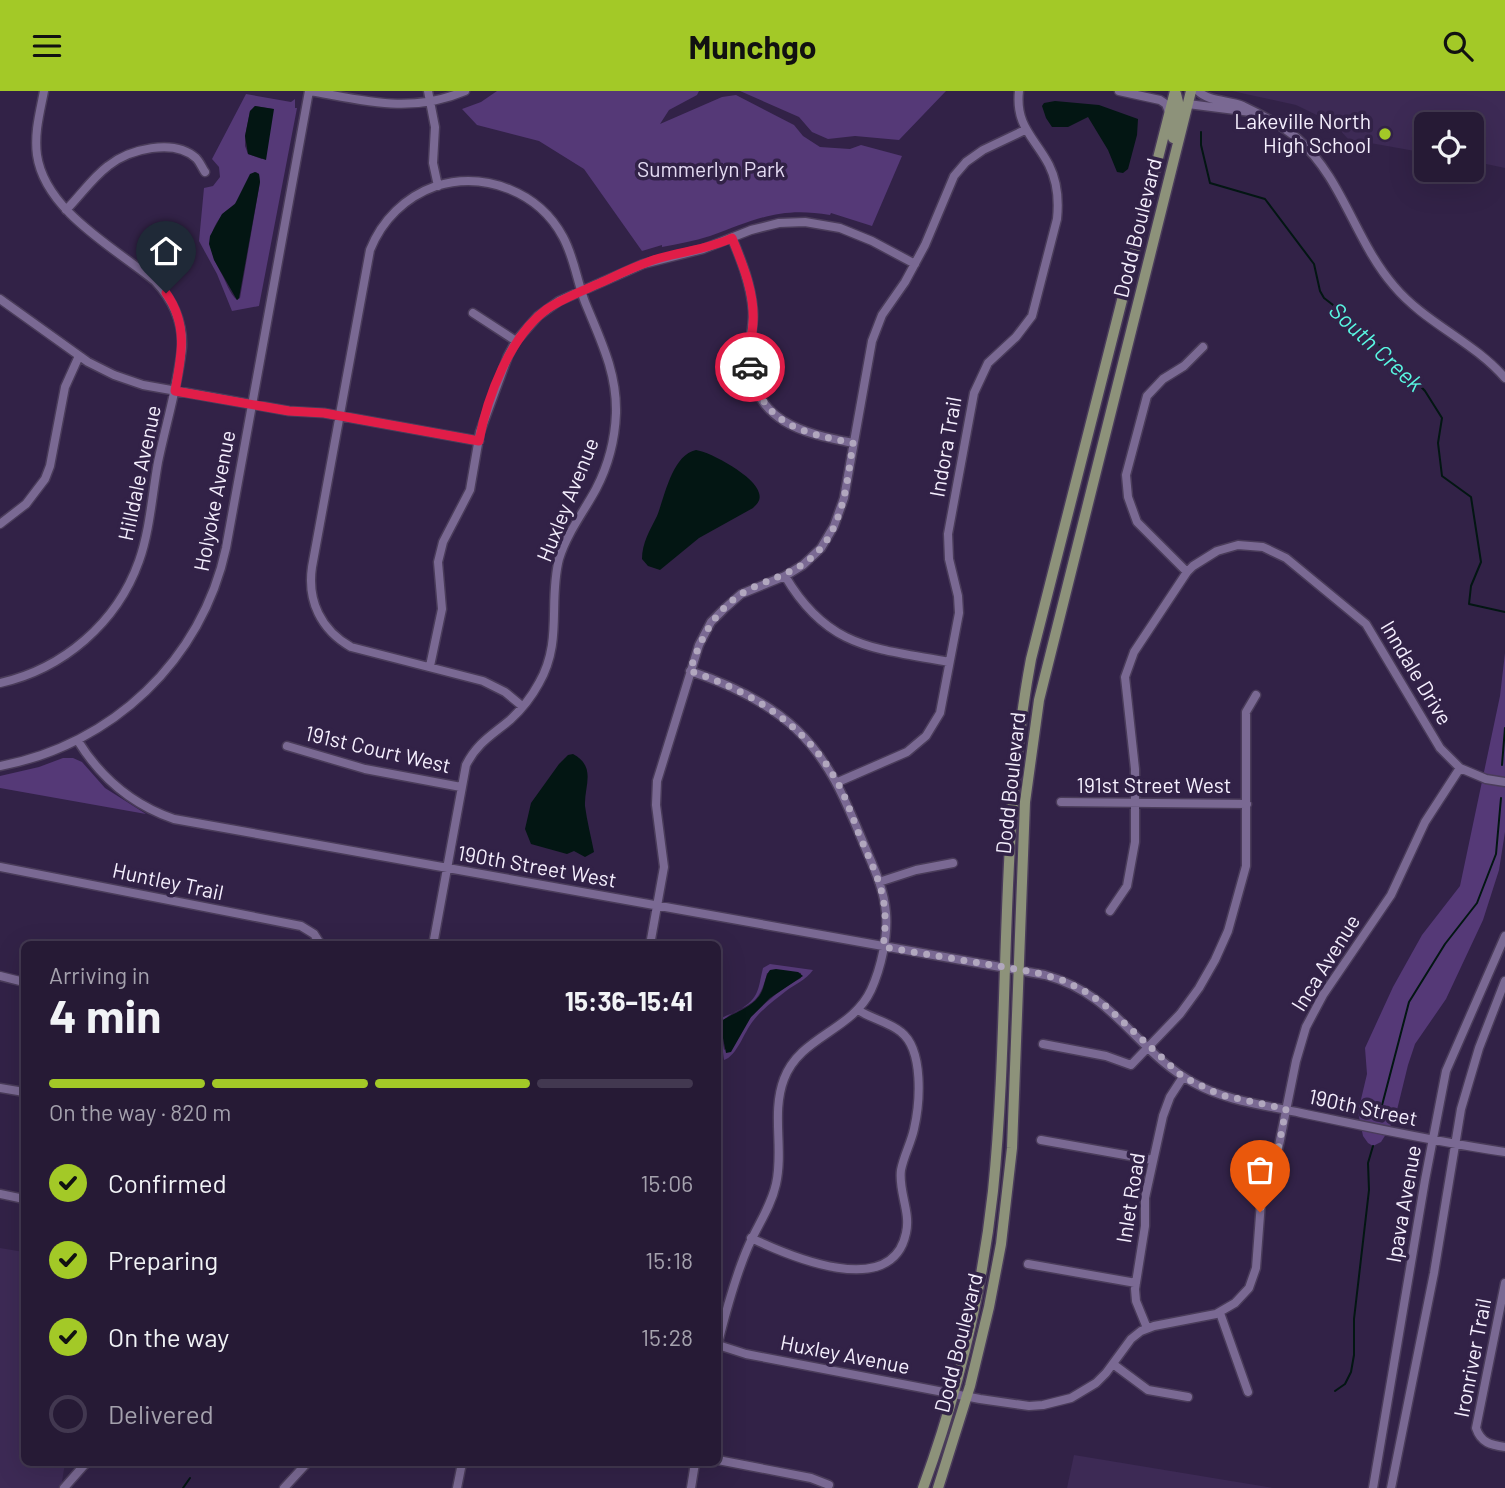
<!DOCTYPE html>
<meta charset="utf-8">
<style>
:root{--surface:#261a35;--page:#322741;--text:#f1f3f6;--muted:#a4a1ad;--line:#423850;--accent:#a3c927}
body{margin:0;font-family:Barlow,sans-serif;background:var(--page);color:var(--text);height:100vh;display:flex;flex-direction:column;font-size:26px;white-space:nowrap}
*{box-sizing:border-box;margin:0}
p{font-size:23px;color:var(--muted)}
.icon{flex:none;width:38px;height:38px;fill:none;stroke:currentColor;stroke-width:2;stroke-linecap:round;stroke-linejoin:round}
.map{position:relative;flex:1;overflow:hidden}
.drawer{position:absolute;left:21px;top:850px;width:700px;height:525px;display:flex;flex-direction:column;background:var(--surface);border-radius:10px;box-shadow:0 7px 28px #0002,0 0 0 2px var(--line)}
.drawer>*{flex:none}
.controls{position:absolute;left:1414px;top:21px;display:grid;gap:14px}
.controls a{display:grid;place-items:center;width:70px;height:70px;border-radius:10px;background:var(--surface);box-shadow:0 7px 28px #0002,0 0 0 2px var(--line);font-size:35px}
.pin{position:absolute;display:grid;place-items:center;width:60px;height:60px;color:#fff;margin:-72px -30px;border-radius:50% 50% 50% 0;rotate:-45deg;box-shadow:0 0 7px #0007}
.pin .icon{rotate:45deg}
.courier{position:absolute;display:grid;place-items:center;width:70px;height:70px;margin:-35px;border:5px solid #e11d48;border-radius:50%;background:#fff;color:#222;box-shadow:0 2px 9px #0007}
.overview em{font-style:normal;font-weight:700}
.overview div{display:flex;flex-direction:column-reverse}
.overview{display:flex;align-items:center;justify-content:space-between;height:119px;padding:0 28px}
h1{font-size:46px;font-weight:700;line-height:52px}
.bar{display:grid;grid-template-columns:repeat(4,1fr);gap:10px 7px;align-content:center;height:84px;padding:0 28px}
.bar i{height:9px;border-radius:5px;background:var(--line)}
.bar .active{background:var(--accent)}
.bar p{grid-column:span 4}
ol{padding:0 28px;list-style:none}
li{display:flex;align-items:center;gap:21px;height:77px}
li p{margin-inline-start:auto}
li .icon{padding:7px;border-radius:50%;background:var(--accent);color:#111;stroke-width:4}
li:last-child{color:var(--muted)}
li i{width:38px;height:38px;border:4px solid var(--line);border-radius:50%}
header{display:flex;justify-content:space-between;align-items:center;height:91px;padding:0 28px;background:var(--accent);color:#111;font-size:32px;font-weight:700}
.map>svg:first-child{display:block}
.built{fill:#3d2a55}
.green{fill:#553977;fill-rule:evenodd}
.water{fill:#031613}
.lines{fill:none;stroke-linecap:round;stroke-linejoin:round}
.stream{stroke:#031613;stroke-width:2}
.minor-casing{stroke:#4a3c5a;stroke-width:11}
.major-casing{stroke:#4a3c5a;stroke-width:13}
.minor{stroke:#7a6993;stroke-width:8}
.major{stroke:#8d927a;stroke-width:10}
.done{stroke:#b1a7be;stroke-width:7;stroke-dasharray:0 12.6}
.route{stroke:#e11d48;stroke-width:9}
.poi-dot{fill:#a3c927;stroke:#322247;stroke-width:2.5}
.labels{text-anchor:middle;stroke-width:7;stroke-linejoin:round;paint-order:stroke}
.poi-label{font-size:21px;fill:#f5effe;stroke:#322247;text-anchor:end}
.park-label{font-size:21px;fill:#e4dbf3;stroke:#322247}
.street-label{font-size:21px;fill:#f5effe;stroke:#322247}
.water-label{font-size:23px;font-style:italic;fill:#59f7e2;stroke:#322247}
</style>
<header><svg class="icon" aria-label="menu" viewBox="0 0 24 24"><path d="M4 6h16M4 12h16M4 18h16"/></svg>Munchgo<svg class="icon" aria-label="search" viewBox="0 0 24 24"><circle cx="10" cy="10" r="6"/><path d="M15 15l6 6"/></svg></header>
<div class="map">
<svg width="1505" height="1397" viewBox="0 0 1505 1397">
<rect width="100%" height="100%" fill="#322247"/>
<!-- built -->
<path class="built" d="M1232,0h273v77l-33,-7v-37h-46v29l-78,-14 -9,-10 -12,-9 -31,-15z
M0,1157l24,4v211h41l-4,25h-61z
M1074,1364l199,33h-206z"/>
<!-- green -->
<path class="green" d="M497,0h202l-2,4 -28,15 -9,14 62,-27 14,-2 58,30 9,11 17,11 30,2 11,-4 41,11 -30,70 -41,-13 -1,2c-51,-9 -75,5 -120,21 -16,5 -32,8 -48,11v-2l-20,6 -58,-82 -45,-28 -62,-16 -15,-16 19,-7z
M740,0h206l-47,49 -44,-4 -27,3 -16,-7 -13,-15z
M246,3l45,8 4,-3v9h2l-38,198 -27,5 -15,-37 -18,-33 5,-53 9,-2 7,-9 -1,-10 -7,-8zM255,15l18,3 -11,50 -14,-5 -3,-8v-10l5,-25zM256,81l3,2 1,8 -20,116 -3,2c-8,-7 -11,-19 -17,-29 -11,-20 -14,-36 2,-56 5,-6 12,-9 16,-15 6,-10 8,-22 18,-28z
M1505,562v179l-6,38 -16,50 -37,79 -31,45 -7,21 -12,49 -8,17 -7,11 -8,4 -5,-3 -5,-7 -5,-24 9,-38 -2,-26 28,-61 29,-52 38,-49 40,-190z
M63,667h10l9,4 23,26 41,26 -146,-26v-12l39,-9z
M770,873l43,6c-7,10 -18,14 -27,21 -11,9 -24,18 -33,30 -9,11 -16,35 -29,39l-5,-40c6,-5 14,-6 20,-10 21,-12 19,-22 24,-42zM795,881l6,1v5c-19,10 -34,23 -49,38 -11,11 -13,25 -28,34l-4,-26c20,-23 38,-10 47,-51z"/>
<!-- water -->
<path class="water" d="M1055,10l44,4 39,14 -1,16 -9,34 -5,4 -6,-1 -9,-22 -20,-33 -20,10h-16l-6,-9 -4,-12 2,-3z
M255,15l19,3 -8,51 -18,-6 -3,-18 5,-25z
M255,81l4,2 1,8 -21,116 -2,2 -23,-40 -5,-16 1,-8 12,-22 13,-10 15,-30z
M696,359c15,2 60,27 63,43 2,7 -1,10 -6,15l-54,30 -39,32 -12,-4 -6,-7c0,-16 8,-29 15,-43 8,-20 15,-61 39,-66z
M573,663c24,13 11,32 12,52 2,15 6,31 9,46l-9,5 -11,-6 -7,3 -36,-10 -6,-15 6,-26 28,-39 9,-9z
M776,878l22,3 5,4 -33,22 -19,19 -20,35 -5,1 -5,-25v-7c14,-9 34,-14 41,-30 3,-7 3,-15 8,-21z"/>
<g class="lines">
<!-- stream -->
<path class="stream" d="M1201,41v13l9,38 55,16 49,65 6,27 4,7 22,17 17,18 26,19 36,39 17,27 -4,25 4,33 29,21 10,65 -10,24 -2,18 36,8
M1502,674l3,-37
M1380,1022l29,-111 36,-58 32,-41 19,-49 5,-56
M1335,1300l10,-7 6,-12 3,-17v-36l15,-129 -1,-27 5,-17
M183,1397l7,-10"/>
<!-- minor casing -->
<g class="minor-casing">
<path id="minor" d="M311,0c55,10 100,23 154,0
M428,0l7,36 -2,36 5,23
M1119,0l41,9 6,4 3,8
M1198,0c11,11 31,9 45,15 19,9 39,19 55,33 45,40 57,102 96,147 31,37 79,55 111,92
M1188,13l63,8
M66,119c14,-14 26,-32 42,-44 21,-17 66,-28 88,-8 4,4 6,10 9,14
M732,147c10,24 19,47 21,73 1,17 -5,32 -4,49 5,62 53,73 104,83
M0,208l88,63 26,13 29,10 146,26 35,2 155,28
M473,222l43,28
M0,433l26,-20 19,-25 5,-13 15,-79 14,-31
M1187,481l-50,-50 -9,-25 -2,-22 21,-79 16,-17 21,-13 19,-19
M785,485c43,73 89,72 164,86
M430,575l12,-57 -4,-47 5,-20 27,-52 10,-58 28,-76 8,-15 22,-25 21,-15 84,-37 60,-15 48,-19 28,-7 26,-1 35,6 32,13 43,23
M690,580c39,13 76,30 106,58 35,33 51,75 69,118 9,21 19,42 21,66 2,24 -5,55 -15,77 -19,41 -71,46 -87,89 -13,34 0,70 -8,105 -5,23 -19,42 -28,63 -13,30 -22,64 -30,96
M0,592c63,-14 117,-60 139,-122 11,-31 13,-66 19,-99 8,-39 20,-76 24,-115 1,-26 -9,-47 -27,-66 -40,-33 -110,-70 -118,-126 -3,-22 3,-43 7,-64
M78,650c23,37 55,64 96,78l871,156c72,20 90,76 149,108 32,18 71,22 107,30 68,14 135,29 204,39
M287,655l78,23 96,18
M0,675c112,-21 202,-106 226,-218l83,-457
M838,691l69,-30 19,-16 14,-23 19,-100 -1,-17 -9,-37 -1,-25 26,-141 14,-30 28,-26 16,-21 25,-97c2,-19 1,-36 -8,-54 -14,-27 -34,-39 -30,-74
M1061,711l186,2
M0,776l301,59 13,8 7,11
M879,791l37,-12 37,-7
M1110,820l17,-25 8,-44v-73l-10,-92 9,-25 53,-80 6,-6 24,-15 21,-6 25,2 23,11 80,66 74,124 20,20 26,11 19,3
M433,854l33,-180c11,-22 26,-30 44,-45 11,-10 22,-24 29,-37 24,-42 9,-81 20,-124 8,-26 24,-46 37,-70 12,-23 19,-50 20,-76 1,-41 -16,-74 -31,-111 -8,-21 -11,-45 -22,-65 -24,-45 -78,-66 -127,-51 -31,11 -54,34 -66,64l-58,317c-5,34 9,63 39,80l132,34 22,11 17,14
M650,854l14,-78 -8,-62 1,-24 42,-136 12,-23 13,-13 17,-15 44,-18 18,-11 18,-17 13,-22 10,-28 28,-157 10,-26 23,-33 20,-37 29,-69 12,-14 17,-12 42,-20
M0,885l24,6
M1043,953l63,12 25,9 49,-51 19,-26 16,-28 13,-29 18,-65v-154l10,-17
M0,997l24,4
M1041,1049l112,20
M0,1103l24,5
M751,1147c38,18 141,63 155,-5 5,-21 -8,-42 -5,-63 3,-15 10,-27 13,-41 6,-26 10,-79 -13,-97 -12,-10 -29,-13 -43,-22
M1028,1173l108,19
M1505,1192l-29,145c5,15 15,17 29,19
M1220,1222l28,79
M1147,1237l-11,-27 -1,-12 10,-63v-28l18,-82 7,-19 13,-20
M718,1254l28,9 234,45 49,7 14,-1 28,-7 25,-15 10,-10 25,-34 10,-8 13,-5 62,-12 19,-11 14,-15 7,-20 5,-66 16,-47 19,-94 10,-34 17,-32 68,-100 34,-73 35,-54
M1113,1273l35,26 40,7
M718,1369l93,18 18,7
M64,1397l22,-25
M284,1397l23,-25
M457,1397l5,-25
M691,1397l4,-25
M1373,1397l52,-308 21,-109 59,-135
M1391,1397l43,-215 27,-164 18,-61 26,-67"/>
</g>
<!-- major casing -->
<g class="major-casing">
<path id="major" d="M1173,47l5,-36 -2,-8
M923,1397c35,-96 59,-196 70,-297 18,-178 5,-356 38,-532l144,-568
M938,1397l32,-102 19,-79 12,-63 11,-96 13,-346 14,-102 152,-609"/>
</g>
<!-- minor -->
<use href="#minor" class="minor"/>
<!-- major -->
<use href="#major" class="major"/>
</g>
<g class="lines">
<!-- done -->
<path class="done" d="M750,276c12,58 53,66 103,76 -5,33 -8,68 -26,97 -20,30 -46,34 -75,48 -35,17 -51,48 -62,83 60,20 115,53 146,109 11,18 17,40 25,59 18,42 29,61 22,108l151,25 31,9 23,12 19,14 76,70 38,18 65,14 -9,46 -13,38 -4,19"/>
<!-- route -->
<path class="route" d="M166,202c22,31 16,62 9,98l114,20 35,2 155,28c8,-44 31,-105 68,-132 16,-11 35,-18 53,-26 20,-9 39,-19 60,-25 24,-7 49,-9 72,-20 11,27 23,56 21,85 -1,16 -5,28 -3,44"/>
</g>
<!-- markers -->
<circle class="poi-dot" cx="1385" cy="43" r="7"/>
<g class="labels">
<!-- poi labels -->
<g class="poi-label">
<text x="1371" y="38">Lakeville North<tspan x="1371" dy="24">High School</tspan></text>
</g>
<!-- park labels -->
<g class="park-label">
<text x="711" y="86">Summerlyn Park</text>
</g>
<!-- street labels -->
<g class="street-label">
<text transform="translate(1138 137) rotate(-76)" y="7">Dodd Boulevard</text>
<text transform="translate(946 356) rotate(-80)" y="7">Indora Trail</text>
<text transform="translate(140 382) rotate(-78)" y="7">Hilldale Avenue</text>
<text transform="translate(568 409) rotate(-68)" y="7">Huxley Avenue</text>
<text transform="translate(215 410) rotate(-79)" y="7">Holyoke Avenue</text>
<text transform="translate(1416 582) rotate(59)" y="7">Inndale Drive</text>
<text transform="translate(378 659) rotate(13)" y="7">191st Court West</text>
<text transform="translate(1011 692) rotate(-84)" y="7">Dodd Boulevard</text>
<text x="1154" y="702">191st Street West</text>
<text transform="translate(537 776) rotate(10)" y="7">190th Street West</text>
<text transform="translate(168 791) rotate(12)" y="7">Huntley Trail</text>
<text transform="translate(1326 872) rotate(-58)" y="7">Inca Avenue</text>
<text transform="translate(1363 1017) rotate(12)" y="7">190th Street</text>
<text transform="translate(1131 1107) rotate(-81)" y="7">Inlet Road</text>
<text transform="translate(1404 1113) rotate(-80)" y="7">Ipava Avenue</text>
<text transform="translate(959 1252) rotate(-76)" y="7">Dodd Boulevard</text>
<text transform="translate(845 1264) rotate(11)" y="7">Huxley Avenue</text>
<text transform="translate(1473 1267) rotate(-79)" y="7">Ironriver Trail</text>
</g>
<!-- water labels -->
<g class="water-label">
<text transform="translate(1376 256) rotate(43)" y="8">South Creek</text>
</g>
</g>
</svg>
<div class="controls">
<a><svg class="icon" aria-label="locate" viewBox="0 0 24 24"><circle cx="12" cy="12" r="6"/><path d="M12 2v4M12 18v4M2 12h4M18 12h4"/></svg></a>
</div>
<div class="pin" style="left:1260px;top:1121px;background:#ea580c"><svg class="icon" aria-label="bag" viewBox="0 0 24 24"><path d="M5 8h14l-1 12H6zM9 8a3 3 0 0 1 6 0"/></svg></div>
<div class="pin" style="left:166px;top:202px;background:#1f2937"><svg class="icon" aria-label="home" viewBox="0 0 24 24"><path d="M3 11l9-7 9 7M6 9v11h12V9"/></svg></div>
<div class="courier" style="left:750px;top:276px"><svg class="icon" aria-label="car" viewBox="0 0 24 24"><path d="M5 17H2v-5l4-1 3-4h7l3 4 3 1v5h-3M9 17h6M6 11h13"/><circle cx="7" cy="17" r="2"/><circle cx="17" cy="17" r="2"/></svg></div>
<section class="drawer">
<div class="overview"><div><h1>4 min</h1><p>Arriving in</p></div><em>15:36–15:41</em></div>
<div class="bar"><i class="active"></i><i class="active"></i><i class="active"></i><i></i><p>On the way · 820 m</p></div>
<ol>
<li><svg class="icon" aria-label="check" viewBox="0 0 24 24"><path d="M5 12l5 5 9-10"/></svg>Confirmed<p>15:06</p></li>
<li><svg class="icon" aria-label="check" viewBox="0 0 24 24"><path d="M5 12l5 5 9-10"/></svg>Preparing<p>15:18</p></li>
<li><svg class="icon" aria-label="check" viewBox="0 0 24 24"><path d="M5 12l5 5 9-10"/></svg>On the way<p>15:28</p></li>
<li><i></i>Delivered</li>
</ol>
</section>
</div>
